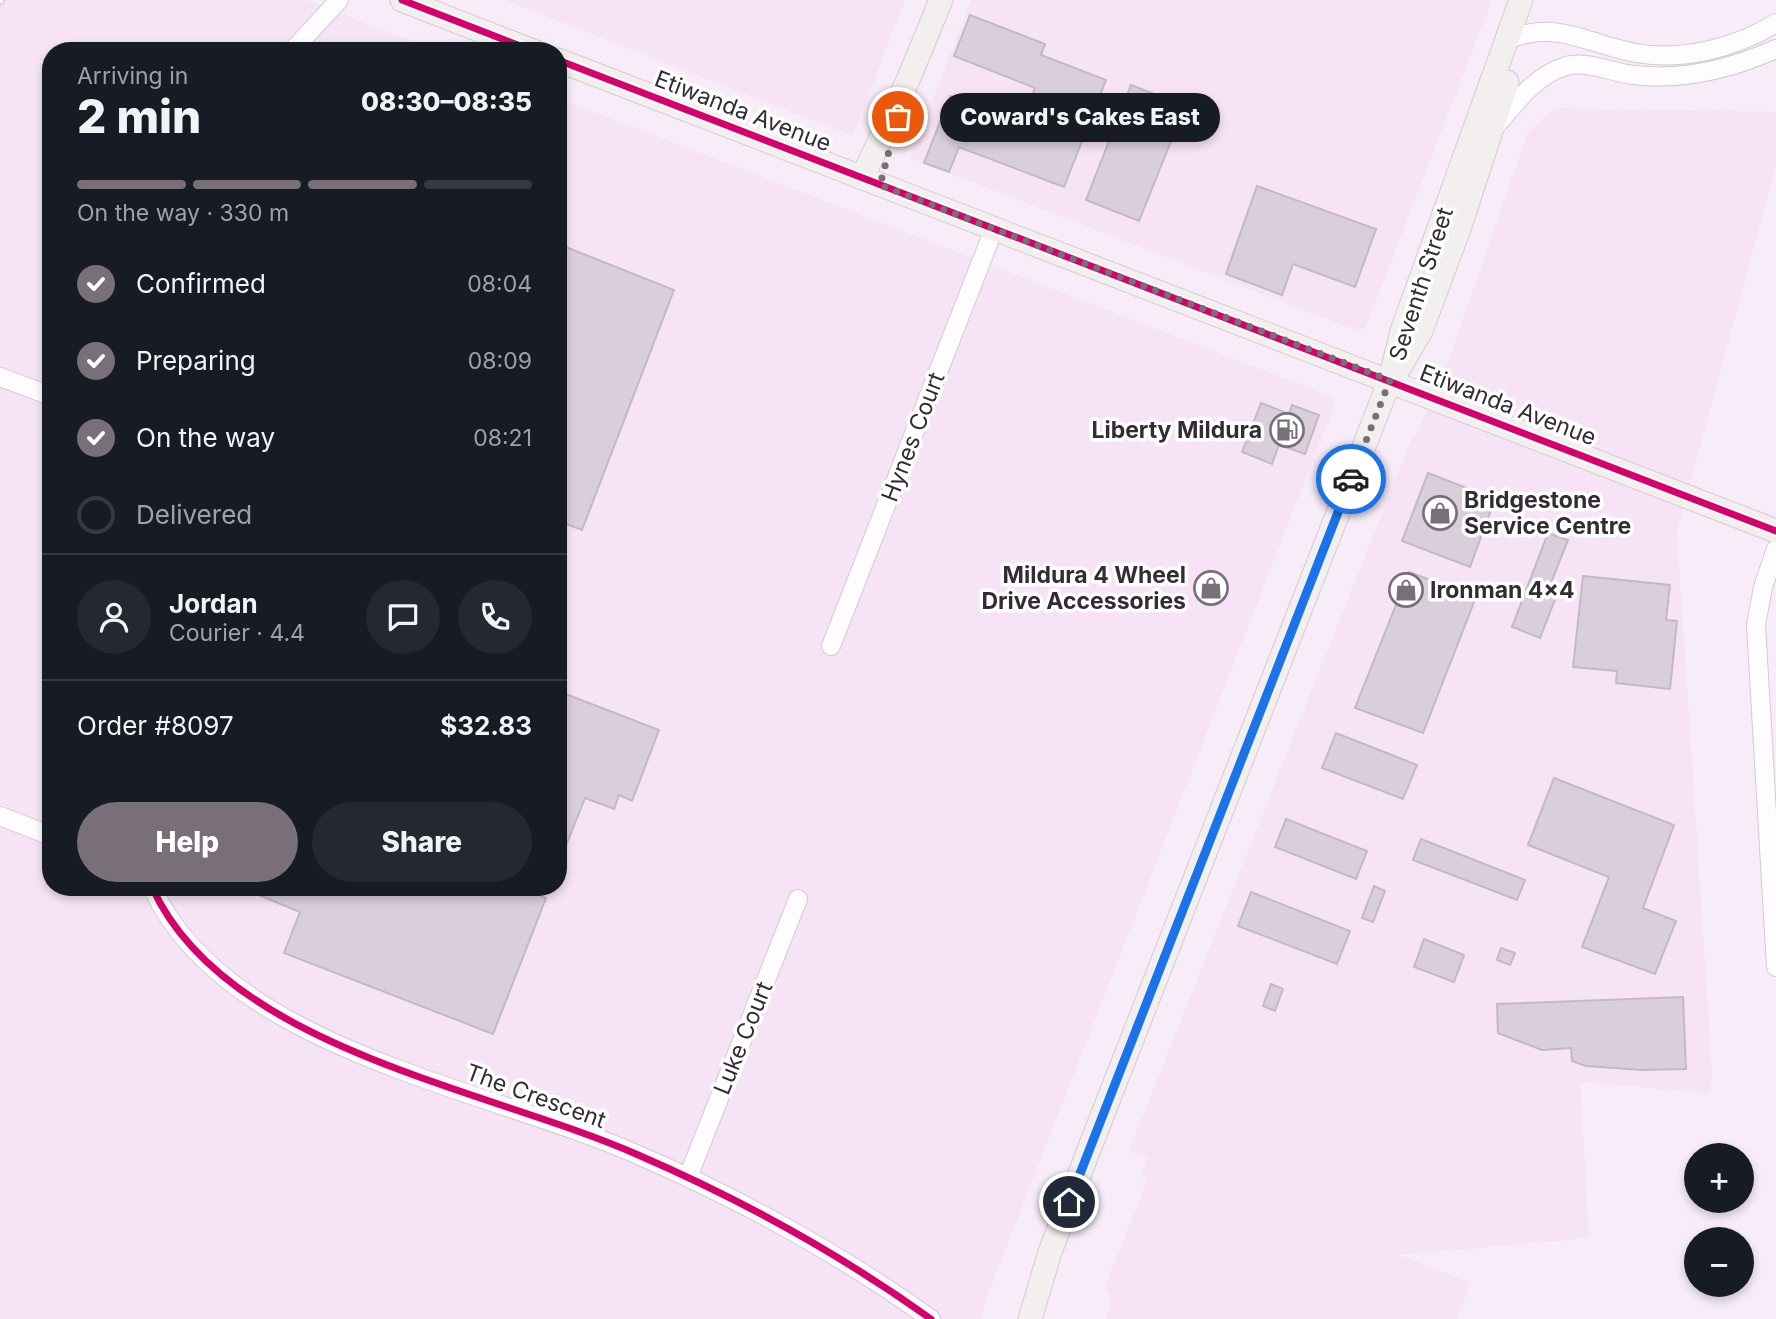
<!DOCTYPE html>
<meta charset="utf-8">
<style>
:root{--surface:#171b24;--page:#242831;--text:#f1f3f6;--muted:#9ea1a6;--line:#363941;--accent:#786f78}
body{margin:0;font-family:Inter,sans-serif;background:var(--page);color:var(--text);height:100vh;display:flex;flex-direction:column;font-size:26px;white-space:nowrap}
*{box-sizing:border-box;margin:0}
p{font-size:23px;color:var(--muted)}
.icon{flex:none;width:38px;height:38px;fill:none;stroke:currentColor;stroke-width:2;stroke-linecap:round;stroke-linejoin:round}
.map{position:relative;flex:1;overflow:hidden}
.drawer{position:absolute;left:42px;top:42px;width:525px;height:854px;display:flex;flex-direction:column;background:var(--surface);border-radius:28px;box-shadow:0 4px 10px #0003}
.drawer>*{flex:none}
.tools{position:absolute;left:1684px;top:1143px;display:grid;gap:14px}
.tools a{display:grid;place-items:center;width:70px;height:70px;border-radius:50%;background:var(--surface);box-shadow:0 4px 10px #0003;font-size:35px}
.pin{position:absolute;display:grid;place-items:center;width:60px;height:60px;color:#fff;margin:-30px;border:4px solid #fff;border-radius:50%;box-shadow:0 2px 7px #0007}
.courier{position:absolute;display:grid;place-items:center;width:70px;height:70px;margin:-35px;border:5px solid #1a73e8;border-radius:50%;background:#fff;color:#222;box-shadow:0 2px 9px #0007}
.bubble{position:absolute;height:49px;border-radius:24px;background:var(--surface);box-shadow:0 4px 10px #0003;font-size:23px;font-weight:800;line-height:49px;text-align:center}
.summary em{font-style:normal;font-weight:800}
.summary div{display:flex;flex-direction:column-reverse}
.summary{display:flex;align-items:center;justify-content:space-between;height:119px;padding:0 35px}
h1{font-size:46px;font-weight:800;line-height:52px}
.bar{display:grid;grid-template-columns:repeat(4,1fr);gap:10px 7px;align-content:center;height:84px;padding:0 35px}
.bar i{height:9px;border-radius:5px;background:var(--line)}
.bar .on{background:var(--accent)}
.bar p{grid-column:span 4}
.line{display:flex;align-items:center;gap:18px;padding:0 35px;border-top:2px solid var(--line)}
.line div{flex:1}
.round{display:grid;place-items:center;flex:none;width:74px;height:74px;border-radius:37px;background:var(--page)}
ol{padding:0 35px;list-style:none}
li{display:flex;align-items:center;gap:21px;height:77px}
li p{margin-inline-start:auto}
li .icon{padding:7px;border-radius:50%;background:var(--accent);color:#fff;stroke-width:4}
li:last-child{color:var(--muted)}
li i{width:38px;height:38px;border:4px solid var(--line);border-radius:50%}
.primary-button{display:flex;gap:14px;margin-top:auto;padding:14px 35px}
.primary-button a{flex:1;height:80px;border-radius:42px;background:var(--accent);color:#fff;font-size:28px;font-weight:800;line-height:80px;text-align:center}
.primary-button a+a{background:var(--page);color:var(--text)}
.map>svg:first-child{display:block}
.built{fill:#f7e3f6}
.building{fill:#daceda;stroke:#c2b9c2;stroke-width:2}
.lines{fill:none;stroke-linecap:round;stroke-linejoin:round}
.street-casing{stroke:#d3cbd3;stroke-width:20}
.secondary-casing{stroke:#d3cbd3;stroke-width:25}
.street{stroke:#fefcfe;stroke-width:18}
.secondary{stroke:#f3efee;stroke-width:23}
.rail-casing{stroke:#d4d2d4;stroke-width:7}
.rail{stroke:#fff;stroke-width:4.5;stroke-dasharray:13;stroke-linecap:butt}
.cycleway-casing{stroke:#fff;stroke-width:11}
.cycleway{stroke:#d6006c;stroke-width:7}
.done{stroke:#786f78;stroke-width:7;stroke-dasharray:0 12.6}
.route{stroke:#1a73e8;stroke-width:9}
.labels{text-anchor:middle;stroke-width:7;stroke-linejoin:round;paint-order:stroke}
.street-label{font-size:23px;fill:#342c34;stroke:#fff}
.poi-label{font-size:23px;font-weight:bold;fill:#342c34;stroke:#fff;text-anchor:end}
</style>
<div class="map">
<svg width="1776" height="1319" viewBox="0 0 1776 1319">
<rect width="100%" height="100%" fill="#f7ecf7"/>
<!-- built -->
<path class="built" d="M0,0h306l131,51h-386v836h507v-789l772,298 4,10 -349,896 -3,17h-982z
M505,0h400l-52,136z
M971,0h521l-126,327 -8,4 -448,-173z
M1555,108l221,4v54l-99,365 35,542 -2,20 -130,-11 9,156 -190,17 72,28 -14,36h-351l6,-18 -7,-15 43,-107 -8,-3 7,-18 -18,-7 284,-716 5,-3 30,-70 80,-230z"/>
<!-- building -->
<path class="building" d="M970,15l75,29 -4,11 65,25 -42,107 -105,-40 -10,25 -25,-9 26,-67 71,28 14,-36 -81,-32z
M1131,85l54,21 -46,115 -53,-21z
M1257,186l119,43 -21,58 -62,-23 -11,31 -56,-21z
M558,244l116,46 -92,240 -24,-9z
M1261,403l28,11 3,-9 27,10 -14,39 -26,-9 -7,19 -30,-12z
M1428,473l67,26 -25,68 -68,-26z
M1548,533l20,7 -21,53 9,4 -16,41 -28,-11z
M1409,572l67,25 -53,136 -68,-25z
M1583,576l87,9 -4,35 11,1 -7,68 -54,-6 1,-12 -44,-4z
M558,691l101,39 -27,71 -13,-6 -5,14 -29,-11 -26,65z
M1336,733l81,32 -14,34 -81,-31z
M1554,778l120,47 -31,83 33,13 -21,53 -73,-27 27,-70 -81,-32z
M1286,819l81,32 -11,28 -81,-32z
M1421,839l104,41 -8,20 -104,-40z
M1374,886l11,5 -12,31 -11,-4z
M239,887h279l28,11 -53,136 -209,-81 16,-41z
M1251,892l99,39 -13,33 -99,-38z
M1424,939l40,16 -10,27 -40,-15z
M1501,948l14,5 -5,12 -13,-5z
M1271,984l12,5 -8,22 -12,-5z
M1683,997l3,72 -44,1 -56,-4 -14,-5 -1,-13 -29,2 -44,-17 -1,-29z"/>
<g class="lines">
<!-- street casing -->
<g class="street-casing">
<path id="street" d="M1506,40c53,-21 79,4 130,13 47,8 100,-5 140,-30
M292,51l47,-51
M1497,125c19,-23 39,-50 69,-59 22,-6 46,7 68,9 50,6 97,-6 142,-26
M0,377l51,19
M1776,549l-13,38 -7,38 20,342
M831,646l163,-417
M0,816l51,20
M152,887c72,161 337,202 484,267 102,44 204,100 295,165
M688,1177l110,-278"/>
</g>
<!-- secondary casing -->
<g class="secondary-casing">
<path id="secondary" d="M402,0l131,51
M558,60l1218,471
M862,178l47,-100 32,-78
M1398,370l23,-39 38,-102 48,-147
M1030,1319l20,-67 38,-100 302,-772 12,-49 119,-331"/>
</g>
<!-- street -->
<use href="#street" class="street"/>
<!-- secondary -->
<use href="#secondary" class="secondary"/>
<!-- rail casing -->
<g class="rail-casing">
<path id="rail" d="M0,2l2,-2"/>
</g>
<!-- rail -->
<use href="#rail" class="rail"/>
<!-- cycleway casing -->
<g class="cycleway-casing">
<path id="cycleway" d="M402,0l131,51
M558,60l1218,471
M152,887c72,161 337,202 484,267 102,44 204,100 295,165"/>
</g>
<!-- cycleway -->
<use href="#cycleway" class="cycleway"/>
</g>
<g class="lines">
<!-- done -->
<path class="done" d="M898,117l-18,68 510,195 -39,99"/>
<!-- route -->
<path class="route" d="M1069,1202l282,-723"/>
</g>
<!-- icons -->
<defs>
<g id="fuel-ring" transform="scale(1.75)"><circle r="9.5" fill="#fff" stroke="#786f78" stroke-width="1.5"/><path d="M-5.5-6h7V0h2V4h1.3V-2.5L3-4.5l.8-.8L6-3V5H2.5V1h-1V6h-7ZM-4.2-4.7v3.2H.2V-4.7Z" fill="#786f78"/></g>
<g id="shop-ring" transform="scale(1.75)"><circle r="9.5" fill="#fff" stroke="#786f78" stroke-width="1.5"/><path d="M-5-2.5h2.3a2.7 3.5 0 0 1 5.4 0H5L5.5 6h-11ZM-1.5-2.5h3a1.5 2.3 0 0 0-3 0Z" fill="#786f78"/></g>
</defs>
<g fill-rule="evenodd">
<use href="#fuel-ring" x="1287" y="430"/>
<use href="#shop-ring" x="1440" y="513"/>
<use href="#shop-ring" x="1211" y="588"/>
<use href="#shop-ring" x="1406" y="590"/>
</g>
<g class="labels">
<!-- street labels -->
<g class="street-label">
<text transform="translate(743 111) rotate(21)" y="8">Etiwanda Avenue</text>
<text transform="translate(1421 284) rotate(-72)" y="8">Seventh Street</text>
<text transform="translate(1508 405) rotate(21)" y="8">Etiwanda Avenue</text>
<text transform="translate(913 437) rotate(-69)" y="8">Hynes Court</text>
<text transform="translate(743 1038) rotate(-68)" y="8">Luke Court</text>
<text transform="translate(536 1096) rotate(20)" y="8">The Crescent</text>
</g>
<!-- poi labels -->
<g class="poi-label">
<text x="1262" y="438">Liberty Mildura</text>
<text x="1464" y="508" text-anchor="start">Bridgestone<tspan x="1464" dy="26">Service Centre</tspan></text>
<text x="1186" y="583">Mildura 4 Wheel<tspan x="1186" dy="26">Drive Accessories</tspan></text>
<text x="1430" y="598" text-anchor="start">Ironman 4x4</text>
</g>
</g>
</svg>
<div class="tools">
<a>+</a>
<a>−</a>
</div>
<div class="pin" style="left:898px;top:117px;background:#ea580c"><svg class="icon" aria-label="bag" viewBox="0 0 24 24"><path d="M5 8h14l-1 12H6zM9 8a3 3 0 0 1 6 0"/></svg></div>
<div class="pin" style="left:1069px;top:1202px;background:#1f2937"><svg class="icon" aria-label="home" viewBox="0 0 24 24"><path d="M3 11l9-7 9 7M6 9v11h12V9"/></svg></div>
<div class="courier" style="left:1351px;top:479px"><svg class="icon" aria-label="car" viewBox="0 0 24 24"><path d="M5 17H2v-5l4-1 3-4h7l3 4 3 1v5h-3M9 17h6M6 11h13"/><circle cx="7" cy="17" r="2"/><circle cx="17" cy="17" r="2"/></svg></div>
<div class="bubble" style="left:940px;top:93px;width:280px">Coward's Cakes East</div>
<section class="drawer">
<div class="summary"><div><h1>2 min</h1><p>Arriving in</p></div><em>08:30–08:35</em></div>
<div class="bar"><i class="on"></i><i class="on"></i><i class="on"></i><i></i><p>On the way · 330 m</p></div>
<ol>
<li><svg class="icon" aria-label="check" viewBox="0 0 24 24"><path d="M5 12l5 5 9-10"/></svg>Confirmed<p>08:04</p></li>
<li><svg class="icon" aria-label="check" viewBox="0 0 24 24"><path d="M5 12l5 5 9-10"/></svg>Preparing<p>08:09</p></li>
<li><svg class="icon" aria-label="check" viewBox="0 0 24 24"><path d="M5 12l5 5 9-10"/></svg>On the way<p>08:21</p></li>
<li><i></i>Delivered</li>
</ol>
<div class="line" style="height:126px"><a class="round"><svg class="icon" aria-label="person" viewBox="0 0 24 24"><circle cx="12" cy="8" r="4"/><path d="M4 21q1-7 8-7t8 7"/></svg></a><div><b>Jordan</b><p>Courier · 4.4</p></div><a class="round"><svg class="icon" aria-label="chat" viewBox="0 0 24 24"><path d="M4 5h16v11H9l-5 4z"/></svg></a><a class="round"><svg class="icon" aria-label="phone" viewBox="0 0 24 24"><path d="M5 4h4l2 5-3 2q2 4 5 5l2-3 5 2v4C11 20 4 13 5 4z"/></svg></a></div>
<div class="line" style="height:91px"><div>Order #8097</div><b>$32.83</b></div>
<div class="primary-button"><a>Help</a><a>Share</a></div>
</section>
</div>
